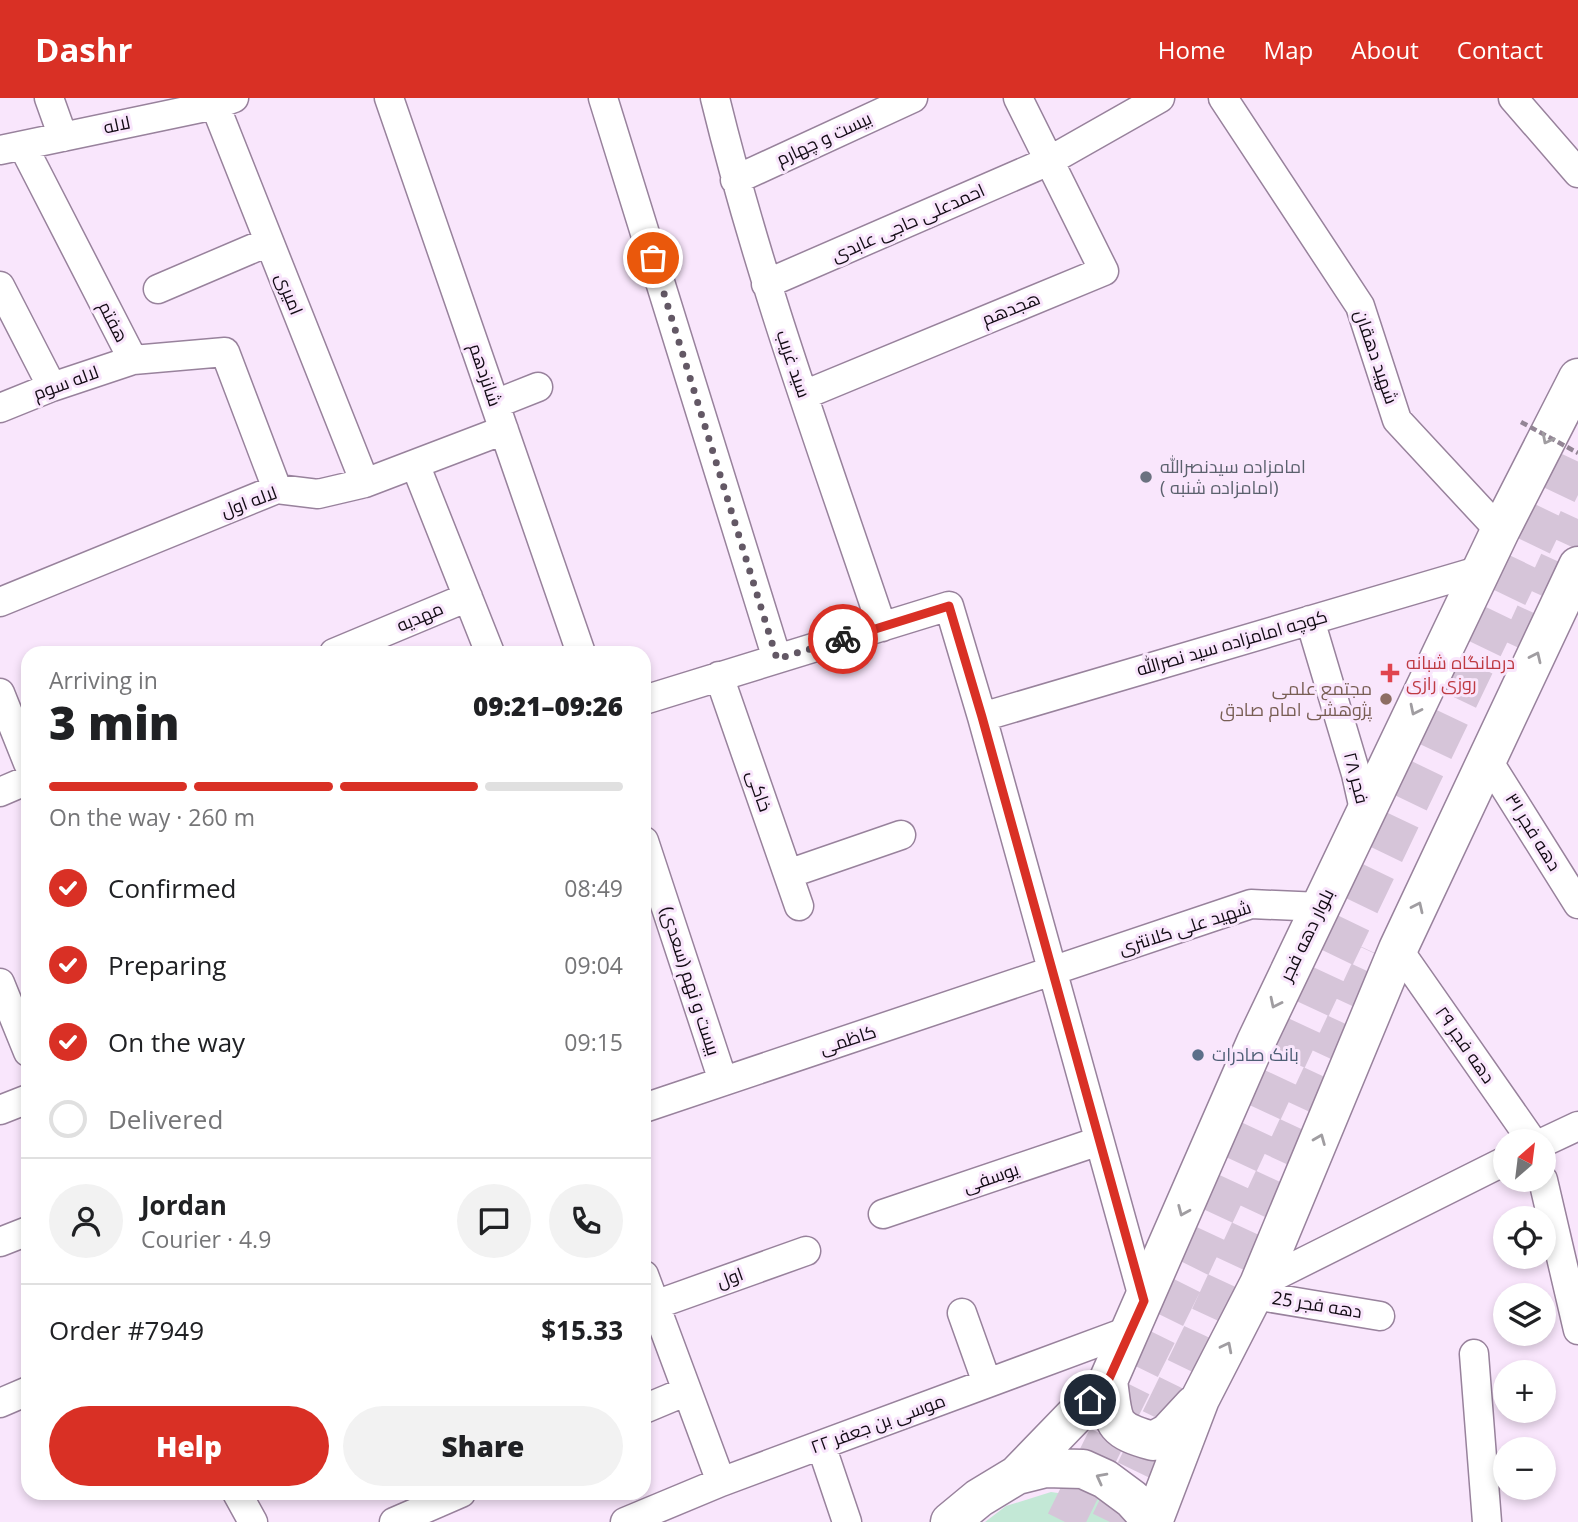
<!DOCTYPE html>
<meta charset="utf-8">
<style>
:root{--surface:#fff;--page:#f2f2f2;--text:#202124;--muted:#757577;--line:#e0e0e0;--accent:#d93025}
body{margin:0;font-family:"Open Sans",Cairo,sans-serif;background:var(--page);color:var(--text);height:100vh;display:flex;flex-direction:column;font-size:26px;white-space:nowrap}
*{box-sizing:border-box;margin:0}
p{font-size:23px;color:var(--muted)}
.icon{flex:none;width:38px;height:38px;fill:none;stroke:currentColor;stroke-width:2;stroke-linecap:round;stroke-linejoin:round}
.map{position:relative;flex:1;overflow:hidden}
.side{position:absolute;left:21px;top:548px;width:630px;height:854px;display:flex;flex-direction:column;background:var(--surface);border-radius:21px;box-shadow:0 4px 10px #0003}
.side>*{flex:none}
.needle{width:46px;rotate:28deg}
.tools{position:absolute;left:1493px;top:1031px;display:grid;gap:14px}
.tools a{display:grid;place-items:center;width:63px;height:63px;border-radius:50%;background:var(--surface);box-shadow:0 4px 10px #0003;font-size:35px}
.pin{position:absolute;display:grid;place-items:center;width:60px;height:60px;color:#fff;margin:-30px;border:4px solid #fff;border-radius:50%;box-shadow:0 2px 7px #0007}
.courier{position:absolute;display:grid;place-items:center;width:70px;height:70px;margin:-35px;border:5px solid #d93025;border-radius:50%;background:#fff;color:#222;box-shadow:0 2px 9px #0007}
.summary em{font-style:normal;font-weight:800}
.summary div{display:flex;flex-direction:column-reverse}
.summary{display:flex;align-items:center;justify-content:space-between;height:119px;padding:0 28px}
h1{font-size:46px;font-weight:800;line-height:52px}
.bar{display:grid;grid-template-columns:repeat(4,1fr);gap:10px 7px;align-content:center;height:84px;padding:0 28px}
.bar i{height:9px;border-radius:5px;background:var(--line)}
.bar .selected{background:var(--accent)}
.bar p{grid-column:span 4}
.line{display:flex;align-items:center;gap:18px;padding:0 28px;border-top:2px solid var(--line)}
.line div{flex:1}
.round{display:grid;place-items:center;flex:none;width:74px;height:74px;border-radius:37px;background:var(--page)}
ol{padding:0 28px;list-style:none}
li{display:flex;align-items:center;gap:21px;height:77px}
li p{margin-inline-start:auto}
li .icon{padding:7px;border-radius:50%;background:var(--accent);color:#fff;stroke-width:4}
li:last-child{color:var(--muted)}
li i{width:38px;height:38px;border:4px solid var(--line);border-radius:50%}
.primary-button{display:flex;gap:14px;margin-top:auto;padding:14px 28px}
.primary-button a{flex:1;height:80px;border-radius:42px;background:var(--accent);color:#fff;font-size:28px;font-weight:800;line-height:80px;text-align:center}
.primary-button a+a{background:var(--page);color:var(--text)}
header{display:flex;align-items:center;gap:42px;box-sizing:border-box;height:98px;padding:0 35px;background:var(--accent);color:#fff}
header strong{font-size:33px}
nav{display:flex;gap:38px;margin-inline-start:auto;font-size:24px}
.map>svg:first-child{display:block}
.green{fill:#c3e8d6}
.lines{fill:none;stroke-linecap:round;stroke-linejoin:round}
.primary-tunnel{stroke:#d6c5d9;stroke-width:38;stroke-dasharray:38 19;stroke-linecap:butt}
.street-casing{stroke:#98829c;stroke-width:31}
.primary-casing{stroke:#98829c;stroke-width:41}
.street{stroke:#fff;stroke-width:28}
.primary{stroke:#fff;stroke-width:38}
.path-bridge{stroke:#938595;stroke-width:4.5;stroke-dasharray:7 3.5;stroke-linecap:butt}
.oneway{stroke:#a09da1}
.done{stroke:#635865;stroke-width:7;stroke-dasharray:0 12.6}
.route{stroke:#d93025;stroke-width:9}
.worship-dot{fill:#6b7280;stroke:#f9e6fc;stroke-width:2.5}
.health-dot{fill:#e0444e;stroke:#f9e6fc;stroke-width:2.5}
.education-dot{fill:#8d6e63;stroke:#f9e6fc;stroke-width:2.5}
.service-dot{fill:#5c6f8a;stroke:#f9e6fc;stroke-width:2.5}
.labels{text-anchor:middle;stroke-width:6;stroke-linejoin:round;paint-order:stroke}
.street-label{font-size:18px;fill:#120b14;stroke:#f9e6fc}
.worship-label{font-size:18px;fill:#5b616d;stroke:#f9e6fc;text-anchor:start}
.health-label{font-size:18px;fill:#be3a42;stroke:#f9e6fc;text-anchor:start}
.education-label{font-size:18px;fill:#785e54;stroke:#f9e6fc;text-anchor:end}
.service-label{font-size:18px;fill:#4e5e75;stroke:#f9e6fc;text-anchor:start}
</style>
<header>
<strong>Dashr</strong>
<nav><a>Home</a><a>Map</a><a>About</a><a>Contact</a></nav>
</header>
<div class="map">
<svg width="1578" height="1424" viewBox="0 0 1578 1424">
<rect width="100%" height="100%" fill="#f9e6fc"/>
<!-- green -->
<path class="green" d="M1051,1394l49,7 21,23h-136l21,-16z"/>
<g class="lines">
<!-- primary-tunnel -->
<path class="primary-tunnel" d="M1519,550l59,-129
M1065,1424l128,-259 139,-299 246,-513
M1110,1424l91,-187 176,-381"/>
<!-- street casing -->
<g class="street-casing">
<path id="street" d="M49,0l14,39
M389,0l192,555
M603,0l174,561
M715,0c44,180 108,354 167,529
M1223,0l137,208 37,114 103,111
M1513,0l65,75
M215,7l150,378
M23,48l110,214 92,-8 52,137
M0,52l215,-45 19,-7
M735,82l178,-82
M766,186l283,-123 111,-63
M0,188l52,101
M158,191l110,-47
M804,297l300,-124 -86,-173
M495,306l43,-17
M0,310l52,-21 81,-27
M415,366l75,189
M0,504l277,-113 41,5 47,-11 139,-53
M1310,522l46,154 9,40
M334,555l134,-56
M719,578l80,230
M0,595l28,70
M644,602l305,-94 33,111 162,584
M982,619l499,-147
M1487,661l91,145
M0,694l28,-12
M644,743l79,240
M788,776l113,-39
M1398,851l134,192
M0,885l28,69
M644,1010l607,-204 70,3
M0,1012l28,-11
M1544,1044l34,-16
M1543,1082l35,150
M883,1116l216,-73
M0,1144l28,-11
M644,1177l77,207
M1259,1186l246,-123
M1254,1197l126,21
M655,1207l151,-54
M962,1215l25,70
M1474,1256l13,168
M0,1305l28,-12
M644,1311l43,-18
M821,1347l26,77
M237,1395l16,29
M394,1424l67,-29
M625,1424l96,-40 410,-152"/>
</g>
<!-- primary casing -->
<g class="primary-casing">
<path id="primary" d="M1108,1283c6,41 1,48 45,60l15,-8 26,-28
M1017,1377l91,-94 148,-339 244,-511 78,-153
M950,1424l29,-24 38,-23 28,-7 38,1 22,10 27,20 21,23
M1153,1424l47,-123 59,-115 139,-335 180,-383"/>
</g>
<!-- street -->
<use href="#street" class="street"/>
<!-- primary -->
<use href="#primary" class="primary"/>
<!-- path-bridge -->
<path class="path-bridge" d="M1521,324l57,31"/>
</g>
<!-- one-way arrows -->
<defs><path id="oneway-chevron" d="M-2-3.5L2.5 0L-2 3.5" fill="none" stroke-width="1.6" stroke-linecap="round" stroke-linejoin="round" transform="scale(1.75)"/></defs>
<g class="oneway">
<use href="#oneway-chevron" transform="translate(1547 341) rotate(117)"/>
<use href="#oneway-chevron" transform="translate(1536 559) rotate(-65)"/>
<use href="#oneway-chevron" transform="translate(1415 612) rotate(116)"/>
<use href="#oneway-chevron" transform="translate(1418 809) rotate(-65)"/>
<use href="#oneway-chevron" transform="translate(1275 905) rotate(116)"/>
<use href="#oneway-chevron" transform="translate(1320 1041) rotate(-68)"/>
<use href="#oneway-chevron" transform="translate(1183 1113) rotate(113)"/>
<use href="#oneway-chevron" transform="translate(1227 1249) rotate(-63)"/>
<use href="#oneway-chevron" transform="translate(1101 1380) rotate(-152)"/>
</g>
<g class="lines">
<!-- done -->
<path class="done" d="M653,160l124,401 66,-20"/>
<!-- route -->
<path class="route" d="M843,541l106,-33 33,111 162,584 -36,80 -18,19"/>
</g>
<!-- markers -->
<circle class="worship-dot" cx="1146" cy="379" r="7"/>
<path class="health-dot" d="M1386.5 564.5h7v7h7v7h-7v7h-7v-7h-7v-7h7z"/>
<circle class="education-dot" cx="1386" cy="601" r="7"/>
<circle class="service-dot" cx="1198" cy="957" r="7"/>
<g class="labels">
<!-- street labels -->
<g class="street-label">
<text transform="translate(117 27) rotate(-12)" y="6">لاله</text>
<text transform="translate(824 41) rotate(-25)" y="6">بیست و چهارم</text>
<text transform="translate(908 125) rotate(-24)" y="6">احمدعلی حاجی عابدی</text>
<text transform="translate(289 196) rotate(68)" y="6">امیری</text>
<text transform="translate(1011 211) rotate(-22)" y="6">هجدهم</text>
<text transform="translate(113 224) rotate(63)" y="6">هفتم</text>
<text transform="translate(1376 259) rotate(71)" y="6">شهید دهقان</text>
<text transform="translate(793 266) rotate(71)" y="6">سید غریب</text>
<text transform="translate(485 277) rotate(71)" y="6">شانزدهم</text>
<text transform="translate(66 285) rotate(-20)" y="6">لاله سوم</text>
<text transform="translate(249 404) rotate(-20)" y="6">لاله اول</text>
<text transform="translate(420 519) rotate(-23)" y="6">مهدیه</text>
<text transform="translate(1232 545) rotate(-16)" y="6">کوچه امامزاده سید نصرالله</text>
<text transform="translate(1356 680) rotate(76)" y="6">فجر ۲۸</text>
<text transform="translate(759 693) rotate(71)" y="6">خاکی</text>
<text transform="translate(1533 734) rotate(58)" y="6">دهه فجر ۳۱</text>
<text transform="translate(1185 830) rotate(-18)" y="6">شهید علی کلانتری</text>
<text transform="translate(1307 837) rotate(-64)" y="6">بلوار دهه فجر</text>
<text transform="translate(690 883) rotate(72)" y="6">بیست و نهم (سعدی)</text>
<text transform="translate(848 942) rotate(-18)" y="6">کاظمی</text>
<text transform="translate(1465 947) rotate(55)" y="6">دهه فجر ۲۹</text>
<text transform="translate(991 1080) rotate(-19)" y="6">یوسفی</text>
<text transform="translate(730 1180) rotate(-20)" y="6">اول</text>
<text transform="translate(1317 1207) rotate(9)" y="6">دهه فجر 25</text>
<text transform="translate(878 1326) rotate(-20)" y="6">موسی بن جعفر ۲۲</text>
</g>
<!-- worship labels -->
<g class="worship-label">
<text x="1160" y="375">امامزاده سیدنصرالله<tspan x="1160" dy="21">( امامزاده شنبه)</tspan></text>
</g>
<!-- health labels -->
<g class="health-label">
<text x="1406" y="571">درمانگاه شبانه<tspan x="1406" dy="21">روزی رازی</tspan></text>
</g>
<!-- education labels -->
<g class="education-label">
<text x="1372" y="597">مجتمع علمی<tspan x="1372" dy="21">پژوهشی امام صادق</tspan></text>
</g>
<!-- service labels -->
<g class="service-label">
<text x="1212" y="963">بانک صادرات</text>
</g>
</g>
</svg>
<div class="tools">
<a><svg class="needle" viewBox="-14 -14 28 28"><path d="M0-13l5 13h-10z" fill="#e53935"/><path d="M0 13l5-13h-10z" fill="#757577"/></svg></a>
<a><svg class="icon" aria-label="locate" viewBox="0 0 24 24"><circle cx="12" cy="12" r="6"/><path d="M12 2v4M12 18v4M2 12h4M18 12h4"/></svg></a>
<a><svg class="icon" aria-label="layers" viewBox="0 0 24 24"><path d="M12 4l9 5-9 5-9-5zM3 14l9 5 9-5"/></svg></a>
<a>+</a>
<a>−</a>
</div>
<div class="pin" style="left:653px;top:160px;background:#ea580c"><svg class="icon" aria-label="bag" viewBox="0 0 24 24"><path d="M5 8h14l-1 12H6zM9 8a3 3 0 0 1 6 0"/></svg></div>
<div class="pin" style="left:1090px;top:1302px;background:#1f2937"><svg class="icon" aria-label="home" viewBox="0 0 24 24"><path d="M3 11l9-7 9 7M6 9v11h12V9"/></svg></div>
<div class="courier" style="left:843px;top:541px"><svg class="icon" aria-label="bike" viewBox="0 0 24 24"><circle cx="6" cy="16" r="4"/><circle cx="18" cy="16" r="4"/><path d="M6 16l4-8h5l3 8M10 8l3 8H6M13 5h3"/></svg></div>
<section class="side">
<div class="summary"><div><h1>3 min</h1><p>Arriving in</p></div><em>09:21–09:26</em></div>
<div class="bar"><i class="selected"></i><i class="selected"></i><i class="selected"></i><i></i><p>On the way · 260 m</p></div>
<ol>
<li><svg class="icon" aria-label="check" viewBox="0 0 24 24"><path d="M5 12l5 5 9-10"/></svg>Confirmed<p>08:49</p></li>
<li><svg class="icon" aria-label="check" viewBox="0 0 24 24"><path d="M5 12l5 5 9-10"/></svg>Preparing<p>09:04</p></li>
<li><svg class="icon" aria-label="check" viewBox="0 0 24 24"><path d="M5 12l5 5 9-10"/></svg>On the way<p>09:15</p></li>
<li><i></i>Delivered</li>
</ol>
<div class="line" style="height:126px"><a class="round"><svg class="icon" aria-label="person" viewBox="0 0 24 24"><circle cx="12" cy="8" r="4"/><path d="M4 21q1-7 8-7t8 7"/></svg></a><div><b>Jordan</b><p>Courier · 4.9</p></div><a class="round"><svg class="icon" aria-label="chat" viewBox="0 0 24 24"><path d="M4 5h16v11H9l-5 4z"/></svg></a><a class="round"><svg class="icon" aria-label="phone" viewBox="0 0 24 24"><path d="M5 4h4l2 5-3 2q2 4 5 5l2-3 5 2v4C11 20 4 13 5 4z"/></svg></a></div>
<div class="line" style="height:91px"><div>Order #7949</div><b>$15.33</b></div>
<div class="primary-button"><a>Help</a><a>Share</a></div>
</section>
</div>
